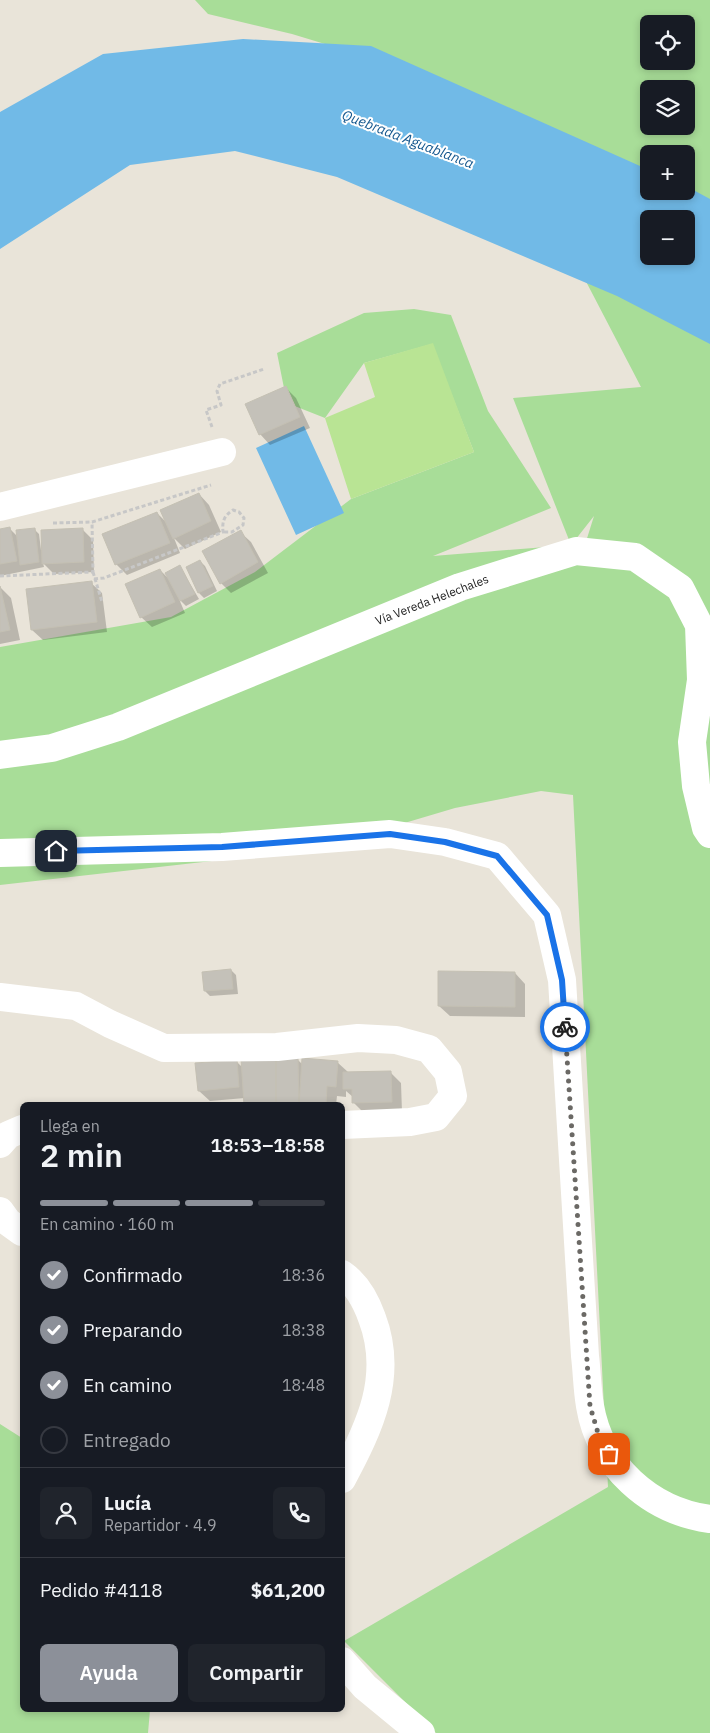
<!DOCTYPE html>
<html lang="es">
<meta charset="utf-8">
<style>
:root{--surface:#171b24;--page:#20242c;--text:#f1f3f6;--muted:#9ea1a6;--line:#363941;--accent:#8c9099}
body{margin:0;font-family:"IBM Plex Sans",sans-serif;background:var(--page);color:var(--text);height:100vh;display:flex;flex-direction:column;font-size:19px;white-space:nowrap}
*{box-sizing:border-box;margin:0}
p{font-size:16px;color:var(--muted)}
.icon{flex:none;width:28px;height:28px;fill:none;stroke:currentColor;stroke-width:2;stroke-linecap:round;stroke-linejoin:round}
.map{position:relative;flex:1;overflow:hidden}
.panel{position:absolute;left:20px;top:1102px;width:325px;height:610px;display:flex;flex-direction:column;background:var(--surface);border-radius:8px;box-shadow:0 2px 8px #0003}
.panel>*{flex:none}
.tools{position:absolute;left:640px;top:15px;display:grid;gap:10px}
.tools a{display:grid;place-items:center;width:55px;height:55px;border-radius:8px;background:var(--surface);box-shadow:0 2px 8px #0003;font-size:25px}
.pin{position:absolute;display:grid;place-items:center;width:42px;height:42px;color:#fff;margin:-21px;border-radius:10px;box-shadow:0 2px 8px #0006}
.courier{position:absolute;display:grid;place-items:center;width:50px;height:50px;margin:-25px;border:4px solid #1a73e8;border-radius:50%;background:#fff;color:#222;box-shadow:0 1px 6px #0007}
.headline em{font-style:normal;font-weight:600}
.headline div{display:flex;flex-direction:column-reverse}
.headline{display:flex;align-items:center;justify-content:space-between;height:85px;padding:0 20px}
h1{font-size:32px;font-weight:600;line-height:38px}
.bar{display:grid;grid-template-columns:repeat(4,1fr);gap:8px 5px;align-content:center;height:60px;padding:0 20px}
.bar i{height:6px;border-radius:4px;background:var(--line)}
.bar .on{background:var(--accent)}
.bar p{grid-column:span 4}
.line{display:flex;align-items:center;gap:12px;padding:0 20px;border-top:1px solid var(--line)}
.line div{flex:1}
.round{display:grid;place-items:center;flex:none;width:52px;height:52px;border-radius:8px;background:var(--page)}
ol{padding:0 20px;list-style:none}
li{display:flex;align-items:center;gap:15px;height:55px}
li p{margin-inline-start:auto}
li .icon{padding:5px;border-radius:50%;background:var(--accent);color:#fff;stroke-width:4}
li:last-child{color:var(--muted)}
li i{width:28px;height:28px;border:2px solid var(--line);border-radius:50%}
.cta{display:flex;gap:10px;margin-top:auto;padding:10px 20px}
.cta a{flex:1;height:58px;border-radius:8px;background:var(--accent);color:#fff;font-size:20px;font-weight:600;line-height:58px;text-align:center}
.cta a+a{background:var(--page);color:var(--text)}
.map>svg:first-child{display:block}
.green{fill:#a8dd98;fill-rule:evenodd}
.pitch{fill:#b9e494}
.water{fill:#71bae7;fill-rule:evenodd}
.shadow{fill:#0003}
.building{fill:#c4c1b9;stroke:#c4c0b3}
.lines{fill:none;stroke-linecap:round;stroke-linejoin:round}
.path{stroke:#c7c7c7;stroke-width:3;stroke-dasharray:4 2.5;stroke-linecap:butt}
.minor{stroke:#fff;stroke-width:28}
.done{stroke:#6b6965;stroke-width:5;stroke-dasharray:0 9}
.route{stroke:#1a73e8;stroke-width:6}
.labels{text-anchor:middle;stroke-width:4;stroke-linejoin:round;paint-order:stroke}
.street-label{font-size:12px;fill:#272727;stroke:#fff}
.water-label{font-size:14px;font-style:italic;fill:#14578e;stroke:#fff}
</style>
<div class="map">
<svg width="710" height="1733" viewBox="0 0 710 1733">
<rect width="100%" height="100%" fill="#e9e4d9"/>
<!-- green -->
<path class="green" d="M195,0h515v1733h-274l-92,-92 264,-154 -35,-692 -32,-4 -86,17 -138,41 -317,36v-238l171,-30 84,-45 96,-73 123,-47 -42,-108 -68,19 -39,55 -38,-15 -10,-50 87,-40 50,-4 37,6 37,96 63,97 -118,48 138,-11 -58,-147 128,-11 -86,-165 -184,-164 -79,-24 -84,-20zM649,24h37v37h-37zM649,89h37v37h-37zM649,154h37v37h-37zM649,219h37v37h-37zM594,516l-10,32 -12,-4z
M0,1424l22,14v272h128l-2,23h-148z"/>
<!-- pitch -->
<path class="pitch" d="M433,343l41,109 -123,47 -26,-81 50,-21 -11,-34z"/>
<!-- water -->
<path class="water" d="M243,39l128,7 278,124v21h37v-5l24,13v145l-93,-48 -280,-119 -102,-26 -105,14 -130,84v-137l103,-58zM649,219h37v37h-37z
M304,426l40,87 -48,22 -40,-87z"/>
<!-- shadow -->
<path class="shadow" d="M286,388l10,10 14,30 -40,17 -10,-11z
M199,494l10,11 12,27 -36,17 -11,-11 6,15 -53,22 -11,-11 41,-51 9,9z
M10,529l8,8 16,-8 5,5 2,16 42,-20 10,10 1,32 -40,2 -11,-11 1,4 -44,9v-46z
M240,532l11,10 17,31 -37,20 -10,-10z
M200,561l5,5 12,25 -13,7 -5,-5 -12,-26z
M180,567l19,32 -13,7 -7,-7 6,14 -33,14 -11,-10 19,-47 9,9z
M91,583l11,10 5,39 -64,8 -11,-10z
M0,587l11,11 9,42 -20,4z
M231,970l5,5 2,19 -28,2 -5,-5z
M515,973l10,11v33l-75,-1 -11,-10z
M297,1059l6,6 34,-3 11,10 43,1 10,10 1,29 -38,1 -11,-11v-5l-7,-6v6l-9,-1 -1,9h-91v-7l-35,3 -11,-10 37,-30 7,7z"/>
<!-- building -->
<path class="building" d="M286,386l14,31 -41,18 -14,-31z
M199,493l12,28 -38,18 -13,-29z
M157,512l13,31 -55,22 -13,-31z
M10,527l7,34 -17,3v-35z
M35,528l4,34 -19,3 -4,-35z
M83,528l1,34 -42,2 -1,-34z
M241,530l17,32 -38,22 -18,-33z
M200,560l13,26 -15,7 -12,-26z
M180,565l15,29 -15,7 -15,-28z
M160,569l15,33 -35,16 -15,-34z
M92,581l5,41 -66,8 -5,-41z
M0,586l10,44 -10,2z
M231,969l2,20 -29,2 -2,-19z
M438,971l77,1v35l-77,-1z
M276,1058v47h-32l-3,-46z
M276,1058h22l1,46 -23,1z
M302,1058l36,3 -2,26 -9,-1 -1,19h-27z
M237,1060l2,27 -41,4 -3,-28z
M391,1071l1,31 -40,1v-14h-9v-17z"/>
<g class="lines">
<!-- path -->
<path class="path" d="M212,427l-6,-17 15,-5 -4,-14 3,-7 44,-15
M53,523l39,-1 119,-37
M93,572l9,30
M0,576l93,-4 -1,-50
M94,579l10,-1 119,-46c-1,-11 1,-16 10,-22l6,2 5,6 -1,7 -11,7h-9"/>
<!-- minor -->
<path class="minor" d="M0,507l222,-55
M0,755l52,-7 66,-21 342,-140 116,-36 59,6 45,31 19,37 2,55 -9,62 4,44 10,42 4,6
M0,853l222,-6 168,-13 55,8 52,14 50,59 15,65 23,376c2,16 2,33 5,50 10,60 60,105 120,113
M0,997l76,9 34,18 54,24 113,-1 81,-9 38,2 33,9 19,23 5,24 -17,21 -26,5 -68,3
M0,1144l8,-9 14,-6
M0,1211l8,11 14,10
M342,1274c16,11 24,27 30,44 22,58 -2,109 -30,161
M342,1661l23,26 56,46"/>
</g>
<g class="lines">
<!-- done -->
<path class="done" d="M565,1027l25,379 11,37 8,11"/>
<!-- route -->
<path class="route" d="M56,851l166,-4 168,-13 55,8 52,14 50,59 15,65 3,47"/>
</g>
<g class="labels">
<!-- street labels -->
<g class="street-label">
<text transform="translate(432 600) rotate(-21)" y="4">Vía Vereda Helechales</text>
</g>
<!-- water labels -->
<g class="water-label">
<text transform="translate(408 139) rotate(21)" y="5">Quebrada Aguablanca</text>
</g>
</g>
</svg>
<div class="tools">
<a><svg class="icon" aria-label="locate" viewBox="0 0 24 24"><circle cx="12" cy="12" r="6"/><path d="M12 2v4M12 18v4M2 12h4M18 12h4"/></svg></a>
<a><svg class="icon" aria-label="layers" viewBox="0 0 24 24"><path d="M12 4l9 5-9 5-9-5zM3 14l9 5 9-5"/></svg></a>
<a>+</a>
<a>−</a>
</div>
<div class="pin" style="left:609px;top:1454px;background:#ea580c"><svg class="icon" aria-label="bag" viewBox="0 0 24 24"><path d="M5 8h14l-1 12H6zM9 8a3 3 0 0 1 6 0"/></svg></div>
<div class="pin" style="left:56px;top:851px;background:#1f2937"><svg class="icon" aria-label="home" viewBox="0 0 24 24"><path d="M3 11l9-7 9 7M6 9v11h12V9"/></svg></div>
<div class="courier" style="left:565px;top:1027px"><svg class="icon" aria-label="bike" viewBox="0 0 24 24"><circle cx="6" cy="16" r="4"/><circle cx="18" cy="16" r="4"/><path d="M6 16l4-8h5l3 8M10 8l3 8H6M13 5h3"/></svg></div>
<section class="panel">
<div class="headline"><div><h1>2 min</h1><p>Llega en</p></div><em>18:53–18:58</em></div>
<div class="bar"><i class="on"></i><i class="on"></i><i class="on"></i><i></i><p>En camino · 160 m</p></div>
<ol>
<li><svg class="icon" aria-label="check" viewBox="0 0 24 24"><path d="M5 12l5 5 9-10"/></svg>Confirmado<p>18:36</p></li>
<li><svg class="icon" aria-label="check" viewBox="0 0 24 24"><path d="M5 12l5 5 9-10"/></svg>Preparando<p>18:38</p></li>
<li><svg class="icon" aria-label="check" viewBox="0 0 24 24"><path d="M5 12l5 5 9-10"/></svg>En camino<p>18:48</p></li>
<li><i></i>Entregado</li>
</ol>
<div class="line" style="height:90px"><a class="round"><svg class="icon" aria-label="person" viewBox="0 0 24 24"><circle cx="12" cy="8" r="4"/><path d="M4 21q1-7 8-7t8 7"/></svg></a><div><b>Lucía</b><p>Repartidor · 4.9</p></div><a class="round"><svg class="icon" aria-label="phone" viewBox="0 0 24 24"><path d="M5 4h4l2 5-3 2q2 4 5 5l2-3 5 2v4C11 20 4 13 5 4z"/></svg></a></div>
<div class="line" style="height:65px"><div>Pedido #4118</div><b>$61,200</b></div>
<div class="cta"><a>Ayuda</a><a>Compartir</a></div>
</section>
</div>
